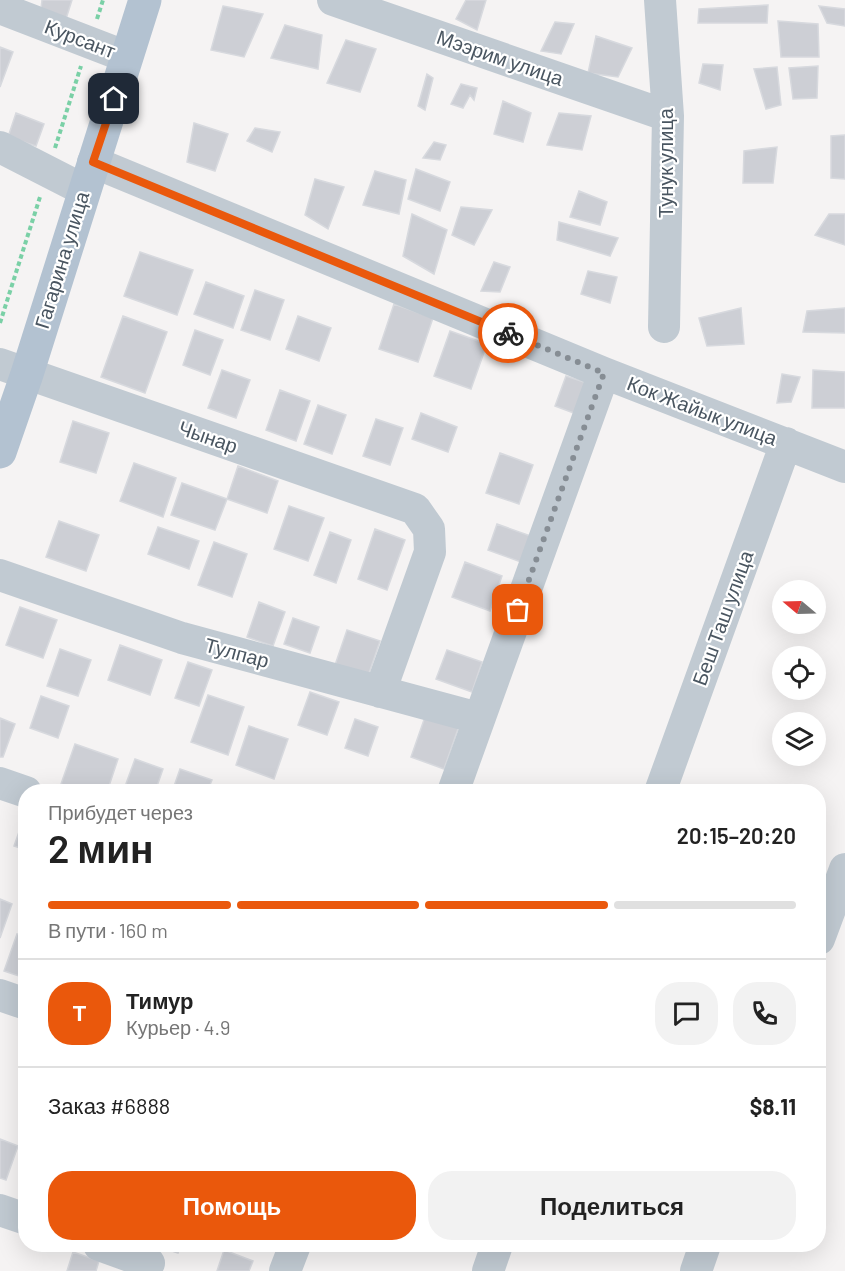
<!DOCTYPE html>
<html lang="ru">
<meta charset="utf-8">
<style>
:root{--surface:#fff;--page:#f2f2f2;--text:#222;--muted:#767676;--line:#e0e0e0;--accent:#ea580c}
body{margin:0;font-family:Barlow,sans-serif;background:var(--page);color:var(--text);height:100vh;display:flex;flex-direction:column;font-size:22px;white-space:nowrap}
*{box-sizing:border-box;margin:0}
p{font-size:20px;color:var(--muted)}
.icon{flex:none;width:33px;height:33px;fill:none;stroke:currentColor;stroke-width:2;stroke-linecap:round;stroke-linejoin:round}
.map{position:relative;flex:1;overflow:hidden}
.sheet{position:absolute;left:18px;top:784px;width:808px;height:468px;display:flex;flex-direction:column;background:var(--surface);border-radius:24px;box-shadow:0 6px 24px #0002}
.sheet>*{flex:none}
.needle{width:39px;rotate:289deg}
.fabs{position:absolute;left:772px;top:580px;display:grid;gap:12px}
.fabs a{display:grid;place-items:center;width:54px;height:54px;border-radius:50%;background:var(--surface);box-shadow:0 6px 24px #0002;font-size:30px}
.pin{position:absolute;display:grid;place-items:center;width:51px;height:51px;color:#fff;margin:-26px;border-radius:12px;box-shadow:0 3px 9px #0006}
.courier{position:absolute;display:grid;place-items:center;width:60px;height:60px;margin:-30px;border:4px solid #ea580c;border-radius:50%;background:#fff;color:#222;box-shadow:0 2px 8px #0007}
.summary em{font-style:normal;font-weight:600}
.summary div{display:flex;flex-direction:column-reverse}
.summary{display:flex;align-items:center;justify-content:space-between;height:102px;padding:0 30px}
h1{font-size:39px;font-weight:600;line-height:45px}
.bar{display:grid;grid-template-columns:repeat(4,1fr);gap:9px 6px;align-content:center;height:72px;padding:0 30px}
.bar i{height:8px;border-radius:4px;background:var(--line)}
.bar .current{background:var(--accent)}
.bar p{grid-column:span 4}
.line{display:flex;align-items:center;gap:15px;padding:0 30px;border-top:2px solid var(--line)}
.line div{flex:1}
.round{display:grid;place-items:center;flex:none;width:63px;height:63px;border-radius:24px;background:var(--page)}
.cta{display:flex;gap:12px;margin-top:auto;padding:12px 30px}
.cta a{flex:1;height:69px;border-radius:24px;background:var(--accent);color:#fff;font-size:24px;font-weight:600;line-height:69px;text-align:center}
.cta a+a{background:var(--page);color:var(--text)}
.map>svg:first-child{display:block}
.building{fill:#cdcfd5;stroke:#d7d9de;stroke-width:1.5}
.lines{fill:none;stroke-linecap:round;stroke-linejoin:round}
.path{stroke:#7ad0a6;stroke-width:4;stroke-dasharray:4.5 3;stroke-linecap:butt}
.minor{stroke:#c1cad2;stroke-width:32}
.major{stroke:#b3c2d1;stroke-width:33}
.done{stroke:#868d94;stroke-width:6;stroke-dasharray:0 10.8}
.route{stroke:#ea580c;stroke-width:8}
.labels{text-anchor:middle;stroke-width:4.5;stroke-linejoin:round;paint-order:stroke}
.street-label{font-size:20px;fill:#4a5661;stroke:#fff}
</style>
<div class="map">
<svg width="845" height="1271" viewBox="0 0 845 1271">
<rect width="100%" height="100%" fill="#f5f3f3"/>
<!-- building -->
<path class="building" d="M42,0h30l-6,19 -25,-10z
M466,0h20l-9,30 -21,-11z
M768,5l-1,18h-69l1,-14z
M223,6l40,8 -19,43 -33,-7z
M819,6l26,3v17l-18,-3z
M778,21l40,3 1,33h-38z
M555,22l19,2 -13,30 -20,-3z
M285,25l37,10 -4,34 -47,-11z
M596,36l36,12 -14,29 -30,-4z
M346,40l30,9 -16,43 -33,-9z
M0,47l13,5 -13,35z
M703,64l20,1 -3,25 -21,-7z
M818,66l-1,32 -24,1 -4,-31z
M777,67l4,38 -15,4 -12,-40z
M427,74l6,4 -8,32 -7,-4z
M461,84l16,4 -3,12 -4,-5 -7,13 -12,-4z
M503,101l28,12 -8,29 -29,-8z
M16,113l28,11 -8,22 -28,-9z
M559,113l32,3 -9,34 -35,-5z
M194,123l34,11 -13,37 -28,-9z
M255,128l25,4 -8,20 -25,-11z
M845,135v44l-14,-1v-42z
M434,142l12,3 -6,15 -17,-2z
M777,147l-4,36h-30l1,-32z
M416,169l34,13 -10,29 -32,-12z
M375,171l31,9 -7,34 -36,-9z
M315,179l29,8 -16,42 -23,-14z
M579,191l28,11 -7,23 -30,-8z
M461,207l31,3 -18,35 -22,-10z
M412,214l35,16 -13,44 -31,-18z
M829,214h16v31l-30,-10z
M559,222l59,16 -8,18 -53,-16z
M140,252l53,18 -16,45 -53,-19z
M494,262l16,5 -10,25 -19,-1z
M588,271l29,6 -7,26 -29,-9z
M206,282l38,14 -11,32 -39,-14z
M255,290l29,10 -14,40 -29,-10z
M394,304l39,14 -15,44 -39,-13z
M741,308l3,36 -37,2 -8,-28z
M845,308v25l-42,-1 4,-21z
M123,316l44,16 -22,61 -44,-16z
M298,316l33,12 -12,33 -33,-12z
M195,330l28,10 -13,35 -27,-10z
M450,331l37,13 -16,45 -37,-13z
M222,370l28,10 -14,38 -28,-10z
M813,370l32,2v36h-33z
M782,374l18,3 -9,25 -14,1z
M566,376l24,8 -11,31 -24,-9z
M280,390l30,11 -14,40 -30,-11z
M318,405l28,10 -14,39 -28,-10z
M421,413l36,14 -9,25 -36,-13z
M376,419l27,9 -13,37 -27,-9z
M73,421l36,12 -13,40 -36,-11z
M500,453l33,12 -14,39 -33,-11z
M134,463l42,15 -13,39 -43,-16z
M238,466l40,15 -11,32 -40,-14z
M182,483l45,16 -12,31 -44,-15z
M289,506l35,12 -16,43 -34,-12z
M59,521l40,14 -13,36 -40,-14z
M497,524l42,15 -10,26 -41,-15z
M158,527l41,14 -10,28 -41,-15z
M375,529l30,11 -18,50 -29,-11z
M330,532l21,8 -15,43 -22,-8z
M214,542l33,12 -15,43 -34,-12z
M465,562l37,14 -12,35 -38,-14z
M259,602l26,10 -12,34 -26,-9z
M20,607l37,13 -14,38 -37,-13z
M293,618l26,9 -9,26 -26,-9z
M347,630l33,11 -13,38 -33,-11z
M120,645l42,15 -12,35 -42,-15z
M60,649l31,11 -13,36 -31,-10z
M447,650l35,12 -10,30 -36,-13z
M188,662l24,8 -13,36 -24,-8z
M310,692l29,10 -12,33 -29,-10z
M208,695l36,12 -16,48 -37,-13z
M41,696l28,10 -11,32 -28,-10z
M426,714l33,12 -15,43 -33,-12z
M0,718l15,6 -12,33h-3z
M355,719l23,8 -10,29 -23,-8z
M249,726l39,13 -14,40 -38,-14z
M75,744l43,15 -11,33h-23l-23,-8z
M135,759l28,10 -8,23h-32z
M180,769l32,11 -5,12h-35z
M26,812v38l-12,-4z
M0,899l12,5 -12,34z
M17,934l9,3 -1,41 -21,-7z
M0,1139l18,7 -12,34 -6,-2z
M154,1245h27l-3,8z
M224,1250l29,11 -4,10h-32z
M73,1252l26,9 -3,10h-29z"/>
<g class="lines">
<!-- path -->
<path class="path" d="M97,19l6,-19
M55,148l26,-82
M0,323l40,-126"/>
<!-- minor -->
<path class="minor" d="M333,0l335,116
M660,0l8,116 -4,211
M0,8l127,49
M0,147l84,43
M93,162l511,211 241,94
M0,364l415,145 14,20 1,23 -50,140
M0,575l182,63 296,80
M0,783l26,9
M453,792l151,-419
M660,792l126,-349
M819,939l26,-70
M0,995l26,9
M0,1210l26,9
M99,1245l50,18
M285,1271l10,-26
M488,1271l9,-26
M696,1271l9,-26"/>
<!-- major -->
<path class="major" d="M0,452l27,-78 118,-374"/>
</g>
<g class="lines">
<!-- done -->
<path class="done" d="M508,333l96,40 -86,237"/>
<!-- route -->
<path class="route" d="M114,99l-21,63 415,171"/>
</g>
<g class="labels">
<!-- street labels -->
<g class="street-label">
<text transform="translate(80 39) rotate(21)" y="7">Курсант</text>
<text transform="translate(500 58) rotate(19)" y="7">Мээрим улица</text>
<text transform="translate(666 163) rotate(-90)" y="7">Тунук улица</text>
<text transform="translate(62 260) rotate(-73)" y="7">Гагарина улица</text>
<text transform="translate(702 411) rotate(21)" y="7">Кок Жайык улица</text>
<text transform="translate(208 437) rotate(19)" y="7">Чынар</text>
<text transform="translate(723 618) rotate(-70)" y="7">Беш Таш улица</text>
<text transform="translate(237 653) rotate(15)" y="7">Тулпар</text>
</g>
</g>
</svg>
<div class="fabs">
<a><svg class="needle" viewBox="-14 -14 28 28"><path d="M0-13l5 13h-10z" fill="#e53935"/><path d="M0 13l5-13h-10z" fill="#767676"/></svg></a>
<a><svg class="icon" aria-label="locate" viewBox="0 0 24 24"><circle cx="12" cy="12" r="6"/><path d="M12 2v4M12 18v4M2 12h4M18 12h4"/></svg></a>
<a><svg class="icon" aria-label="layers" viewBox="0 0 24 24"><path d="M12 4l9 5-9 5-9-5zM3 14l9 5 9-5"/></svg></a>
</div>
<div class="pin" style="left:518px;top:610px;background:#ea580c"><svg class="icon" aria-label="bag" viewBox="0 0 24 24"><path d="M5 8h14l-1 12H6zM9 8a3 3 0 0 1 6 0"/></svg></div>
<div class="pin" style="left:114px;top:99px;background:#1f2937"><svg class="icon" aria-label="home" viewBox="0 0 24 24"><path d="M3 11l9-7 9 7M6 9v11h12V9"/></svg></div>
<div class="courier" style="left:508px;top:333px"><svg class="icon" aria-label="bike" viewBox="0 0 24 24"><circle cx="6" cy="16" r="4"/><circle cx="18" cy="16" r="4"/><path d="M6 16l4-8h5l3 8M10 8l3 8H6M13 5h3"/></svg></div>
<section class="sheet">
<div class="summary"><div><h1>2 мин</h1><p>Прибудет через</p></div><em>20:15–20:20</em></div>
<div class="bar"><i class="current"></i><i class="current"></i><i class="current"></i><i></i><p>В пути · 160 m</p></div>
<div class="line" style="height:108px"><b class="round" style="background:var(--accent);color:#fff">Т</b><div><b>Тимур</b><p>Курьер · 4.9</p></div><a class="round"><svg class="icon" aria-label="chat" viewBox="0 0 24 24"><path d="M4 5h16v11H9l-5 4z"/></svg></a><a class="round"><svg class="icon" aria-label="phone" viewBox="0 0 24 24"><path d="M5 4h4l2 5-3 2q2 4 5 5l2-3 5 2v4C11 20 4 13 5 4z"/></svg></a></div>
<div class="line" style="height:78px"><div>Заказ #6888</div><b>$8.11</b></div>
<div class="cta"><a>Помощь</a><a>Поделиться</a></div>
</section>
</div>
